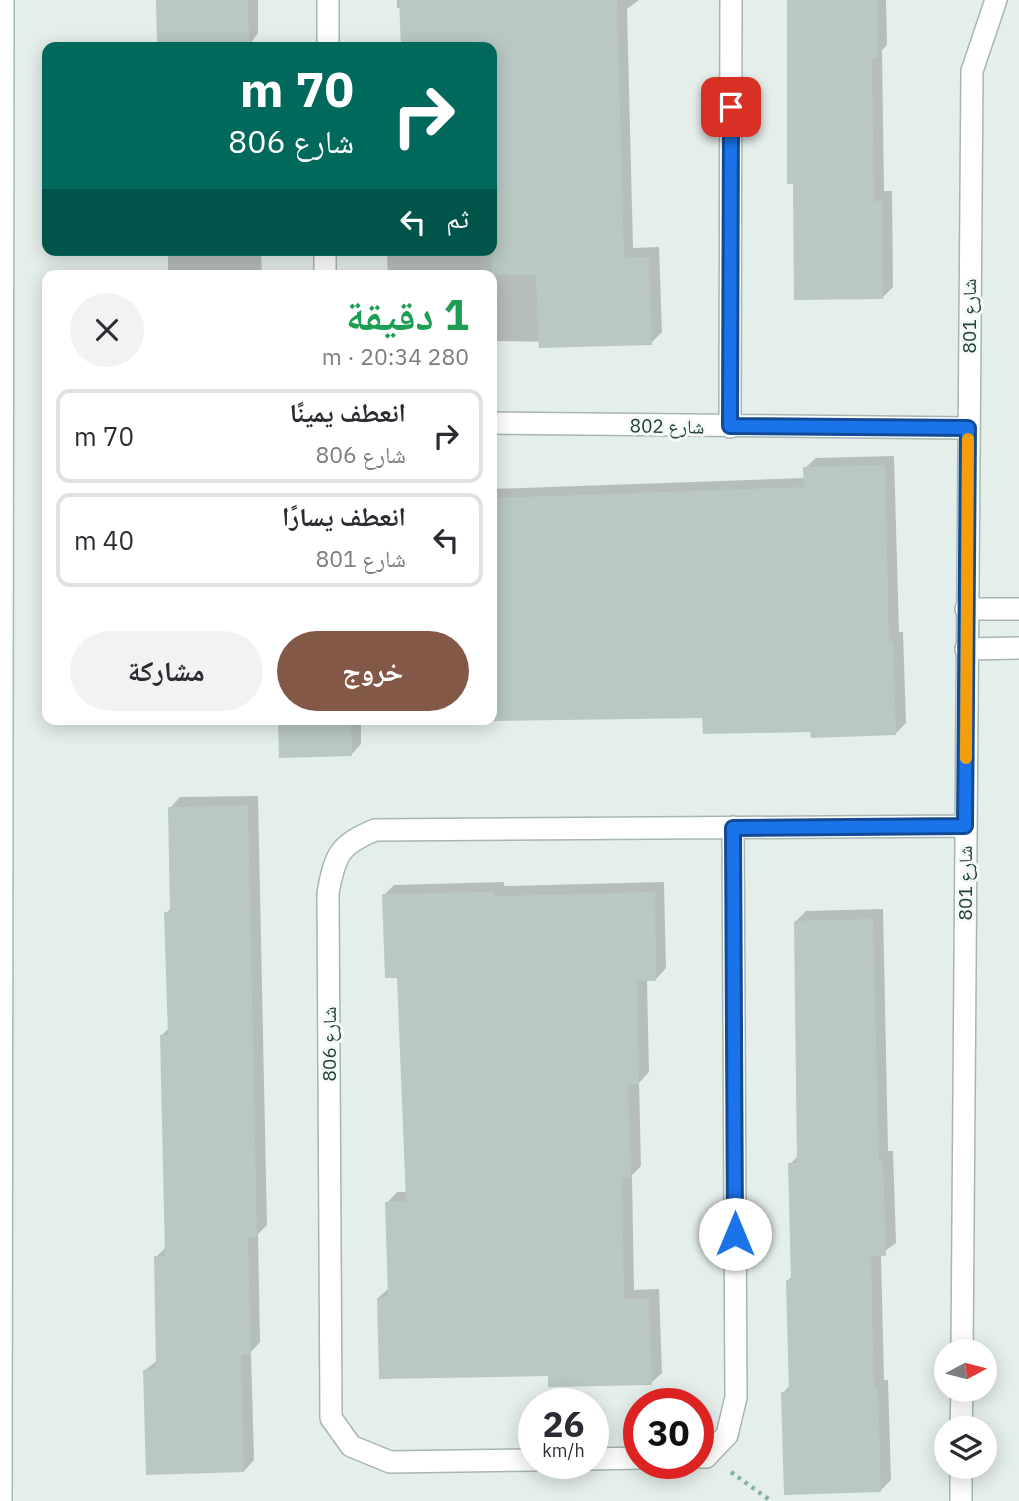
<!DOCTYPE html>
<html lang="ar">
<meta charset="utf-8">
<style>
:root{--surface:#fff;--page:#f2f2f3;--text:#2b2b33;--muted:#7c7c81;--line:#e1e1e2;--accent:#845847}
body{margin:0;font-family:"IBM Plex Sans","Noto Naskh Arabic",sans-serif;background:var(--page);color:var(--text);direction:rtl;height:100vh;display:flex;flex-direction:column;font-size:26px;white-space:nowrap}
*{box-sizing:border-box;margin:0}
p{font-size:23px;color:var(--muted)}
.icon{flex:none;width:38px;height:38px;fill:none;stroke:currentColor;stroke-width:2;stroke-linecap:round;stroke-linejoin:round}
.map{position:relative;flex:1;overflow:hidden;direction:ltr}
.sheet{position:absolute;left:42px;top:270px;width:455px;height:455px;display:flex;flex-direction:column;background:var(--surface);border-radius:14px;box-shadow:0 4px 18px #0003;direction:rtl}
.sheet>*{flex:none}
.guide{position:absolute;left:42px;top:42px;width:455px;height:214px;border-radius:14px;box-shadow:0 4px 18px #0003;direction:rtl;background:#00695c;color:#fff;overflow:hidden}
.needle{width:46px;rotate:83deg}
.buttons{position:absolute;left:934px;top:1339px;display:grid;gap:14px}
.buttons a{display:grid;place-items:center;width:63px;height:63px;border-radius:50%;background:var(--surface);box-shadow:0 4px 18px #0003;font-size:35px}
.speed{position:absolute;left:518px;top:1388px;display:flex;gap:14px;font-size:35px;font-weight:700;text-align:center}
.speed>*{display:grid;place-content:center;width:91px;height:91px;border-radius:50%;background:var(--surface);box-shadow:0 4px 18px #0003;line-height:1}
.speed small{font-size:18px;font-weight:400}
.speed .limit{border:10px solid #d22;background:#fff;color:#111}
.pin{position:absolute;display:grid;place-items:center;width:60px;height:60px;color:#fff;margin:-30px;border-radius:14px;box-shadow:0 4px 10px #0006}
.me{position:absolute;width:77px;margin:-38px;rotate:0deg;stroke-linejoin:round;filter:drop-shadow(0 0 5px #0008)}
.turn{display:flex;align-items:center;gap:24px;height:147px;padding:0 28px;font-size:32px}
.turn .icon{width:91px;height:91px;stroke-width:2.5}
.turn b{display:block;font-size:49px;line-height:60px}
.then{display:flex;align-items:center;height:66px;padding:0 28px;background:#0003;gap:14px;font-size:26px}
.round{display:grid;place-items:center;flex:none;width:74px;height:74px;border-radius:37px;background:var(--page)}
.headline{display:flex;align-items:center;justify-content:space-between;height:119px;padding:0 28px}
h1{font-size:42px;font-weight:700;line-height:52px;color:#1e9e55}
.cta{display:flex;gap:14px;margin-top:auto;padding:14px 28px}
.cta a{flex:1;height:80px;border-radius:42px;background:var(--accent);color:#fff;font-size:28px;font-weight:700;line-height:80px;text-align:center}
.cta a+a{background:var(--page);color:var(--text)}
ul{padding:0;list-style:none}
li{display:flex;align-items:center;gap:21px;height:94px;margin:0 14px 10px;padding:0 14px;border:4px solid var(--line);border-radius:14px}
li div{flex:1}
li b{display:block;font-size:26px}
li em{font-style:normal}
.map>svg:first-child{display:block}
</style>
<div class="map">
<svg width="1019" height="1501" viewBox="0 0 1019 1501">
<rect width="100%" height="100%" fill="#e4eeea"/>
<path fill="#0003" d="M 158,0 L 258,0 L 258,33 L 248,47 L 158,47 Z
M 397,0 L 639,0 L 627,9 L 633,248 L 659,247 L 662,332 L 651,343 L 492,341 L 492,275 L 388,275 L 387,257 L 394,250 L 492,250 L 492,47 L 402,47 L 401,8 L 397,8 Z
M 788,0 L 886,0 L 887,45 L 882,50 L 884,191 L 892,191 L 893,287 L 882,298 Z
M 168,250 L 261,250 L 262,275 L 168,275 Z
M 894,456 L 899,632 L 903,632 L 906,723 L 895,734 L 812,730 L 704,716 L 477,720 L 492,719 L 492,489 L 805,478 L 805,468 L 816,458 Z
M 280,719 L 361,719 L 361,744 L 351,755 Z
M 258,796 L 267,1225 L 258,1234 L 260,1342 L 251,1352 L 254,1460 L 244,1471 L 145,1370 L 158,1360 L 156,1257 L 167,1246 L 161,1036 L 169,1028 L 166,913 L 172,907 L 170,808 L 180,797 Z
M 504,882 L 504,886 L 664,882 L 666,968 L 656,979 L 647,979 L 649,1072 L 639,1083 L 641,1166 L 632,1175 L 634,1290 L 659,1289 L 662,1373 L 651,1383 L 378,1298 L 389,1288 L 387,1203 L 397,1192 L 407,1192 L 399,976 L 384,895 L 394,885 Z
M 883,909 L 888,1151 L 893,1151 L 896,1243 L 881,1254 L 884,1380 L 888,1380 L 891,1480 L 880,1491 L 783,1393 L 790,1385 L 788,1280 L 793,1276 L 790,1164 L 798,1156 L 795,922 L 806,911 Z"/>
<path fill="#b9c8c3" d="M 156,0 L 248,0 L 249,46 L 157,47 Z
M 399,0 L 617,0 L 624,258 L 649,257 L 652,345 L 539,348 L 536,275 L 492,275 L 492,47 L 401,47 Z
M 787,0 L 877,0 L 877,58 L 872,58 L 874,201 L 882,201 L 883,299 L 794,300 L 793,184 L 787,184 Z
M 885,465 L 889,642 L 893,642 L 896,735 L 811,738 L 810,732 L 703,734 L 702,718 L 492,721 L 492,498 L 804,487 L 803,467 Z
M 278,719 L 351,719 L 352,756 L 279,758 Z
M 248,805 L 257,1237 L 248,1238 L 251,1355 L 241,1355 L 244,1472 L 146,1475 L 143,1370 L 156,1369 L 154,1256 L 165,1256 L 160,1035 L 168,1035 L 164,912 L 170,912 L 168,807 Z
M 494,892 L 494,896 L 655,892 L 656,981 L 637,981 L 639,1084 L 628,1085 L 631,1178 L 622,1178 L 624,1299 L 649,1299 L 652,1385 L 548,1387 L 548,1376 L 379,1379 L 377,1298 L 388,1297 L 385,1202 L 406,1201 L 397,978 L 385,978 L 382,894 Z
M 873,919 L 879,1161 L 883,1161 L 886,1256 L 871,1256 L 874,1390 L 878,1389 L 881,1492 L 784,1495 L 781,1392 L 789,1392 L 786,1280 L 791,1280 L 788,1163 L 797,1163 L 794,921 Z"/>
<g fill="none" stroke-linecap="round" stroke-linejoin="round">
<g stroke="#a6b6b2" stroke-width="24">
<path id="lane" d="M 966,609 L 1019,609
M 966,649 L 1019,648"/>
</g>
<g stroke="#a6b6b2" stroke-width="24">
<path id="street" d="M 328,47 L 328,0
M 325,275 L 325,250
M 492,423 L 968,428
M 730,427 L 731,0
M 962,1351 L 972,71 L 996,0
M 961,1428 L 962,1390
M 698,1457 L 706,1457 L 727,1435 L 736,1397 L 733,827
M 593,1459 L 639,1458
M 534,1460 L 390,1462 L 351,1446 L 331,1418 L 328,893 C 335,855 339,845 375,830 L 965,826
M 961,1501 L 961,1466"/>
</g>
<g stroke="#a3b9b3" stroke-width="24">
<path id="secondary" d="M 1,1501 L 3,0"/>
</g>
<path stroke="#85b1a7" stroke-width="4.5" stroke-dasharray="3.5 5" stroke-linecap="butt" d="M 731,1472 L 771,1501"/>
<use href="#lane" stroke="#fff" stroke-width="21"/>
<use href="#street" stroke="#fff" stroke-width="21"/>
<use href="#secondary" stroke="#fff" stroke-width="21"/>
</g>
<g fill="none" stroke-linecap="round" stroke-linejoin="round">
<g stroke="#114b97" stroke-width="18">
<path id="route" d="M 731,107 L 730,426 L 968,428 L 965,826 L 733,828 L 735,1234"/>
</g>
<use href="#route" stroke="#1a73e8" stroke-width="12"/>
<path stroke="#f59e0b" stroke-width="12" d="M 966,758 L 968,439"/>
</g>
<g text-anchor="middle" stroke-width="6" stroke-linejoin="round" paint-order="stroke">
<g font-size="19" fill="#233f3a" stroke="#f5faf8">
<text transform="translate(969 316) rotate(-90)" y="7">شارع 801</text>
<text transform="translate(667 426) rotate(1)" y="7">شارع 802</text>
<text transform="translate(965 883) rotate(-90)" y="7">شارع 801</text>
<text transform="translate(329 1044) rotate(-90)" y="7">شارع 806</text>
</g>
</g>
</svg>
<div class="buttons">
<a><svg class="needle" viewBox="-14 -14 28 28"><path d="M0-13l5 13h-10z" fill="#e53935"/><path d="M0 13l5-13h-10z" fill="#7c7c81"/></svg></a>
<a><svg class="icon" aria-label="layers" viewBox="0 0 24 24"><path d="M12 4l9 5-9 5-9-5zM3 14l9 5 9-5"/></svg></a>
</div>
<div class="speed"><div>26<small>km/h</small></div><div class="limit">30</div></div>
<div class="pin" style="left:731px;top:107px;background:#d93025"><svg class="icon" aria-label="arrive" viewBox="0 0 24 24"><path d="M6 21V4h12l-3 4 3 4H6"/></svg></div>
<svg class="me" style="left:735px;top:1234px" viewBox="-20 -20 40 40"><circle r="19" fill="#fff"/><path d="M0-13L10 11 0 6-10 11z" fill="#1a73e8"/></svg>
<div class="guide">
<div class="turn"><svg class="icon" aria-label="right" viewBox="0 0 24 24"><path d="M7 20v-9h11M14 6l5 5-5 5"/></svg><div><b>70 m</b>شارع 806</div></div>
<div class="then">ثم<svg class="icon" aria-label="left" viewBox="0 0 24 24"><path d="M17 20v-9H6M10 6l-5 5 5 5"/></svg></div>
</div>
<section class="sheet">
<div class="headline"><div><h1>1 دقيقة</h1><p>280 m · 20:34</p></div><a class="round"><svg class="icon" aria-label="close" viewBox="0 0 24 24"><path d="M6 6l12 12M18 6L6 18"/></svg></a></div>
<ul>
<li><svg class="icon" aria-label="right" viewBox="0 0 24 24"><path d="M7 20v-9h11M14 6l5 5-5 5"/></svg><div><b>انعطف يمينًا</b><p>شارع 806</p></div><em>70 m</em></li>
<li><svg class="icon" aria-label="left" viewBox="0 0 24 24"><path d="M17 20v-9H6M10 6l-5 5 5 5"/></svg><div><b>انعطف يسارًا</b><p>شارع 801</p></div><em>40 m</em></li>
</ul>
<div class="cta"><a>خروج</a><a>مشاركة</a></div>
</section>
</div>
